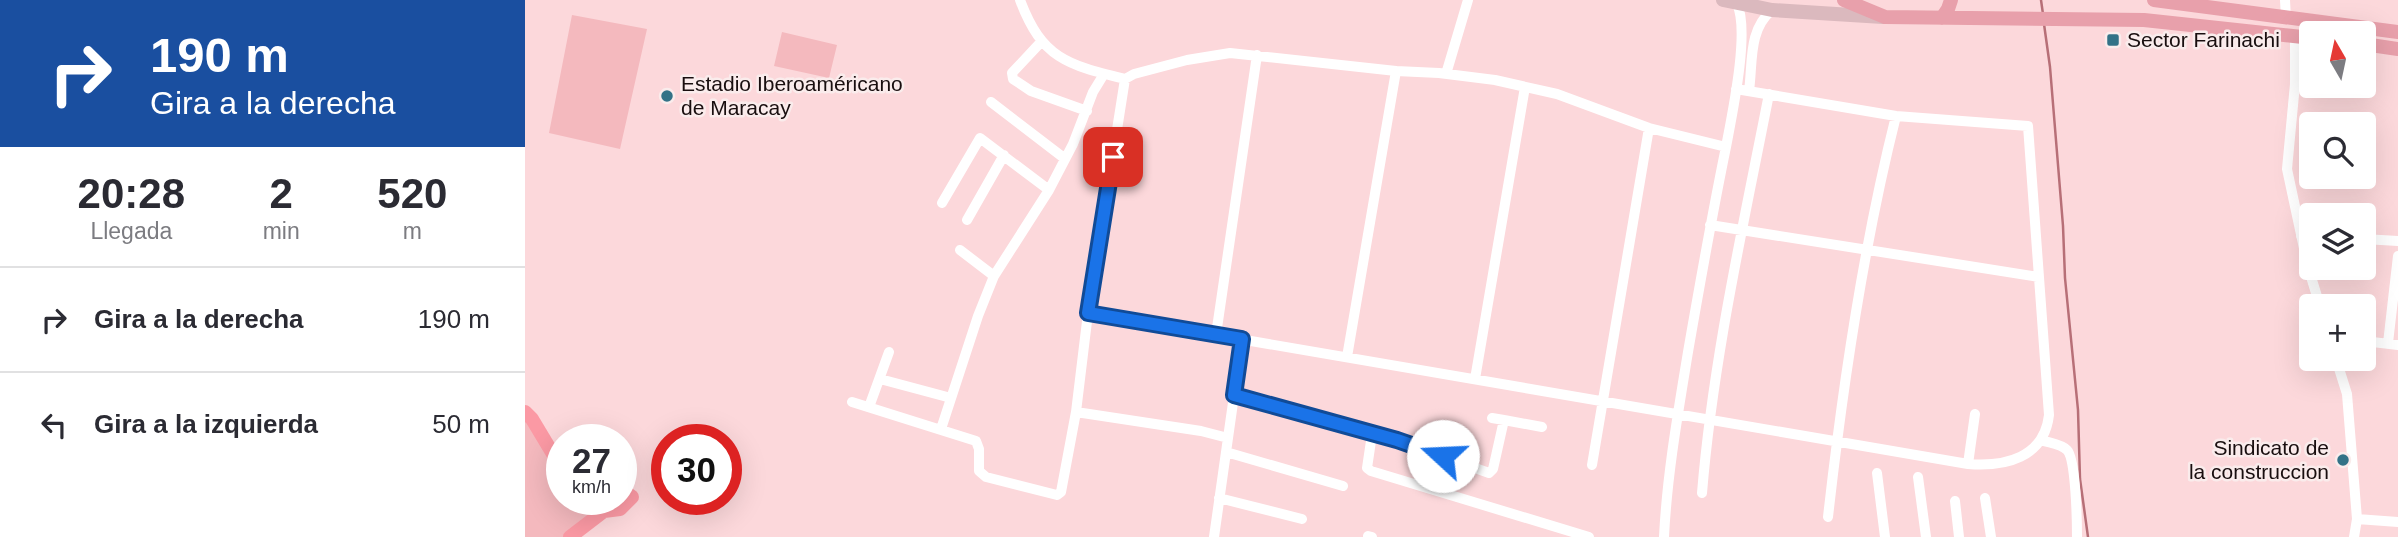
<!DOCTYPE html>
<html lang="es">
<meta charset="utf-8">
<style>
:root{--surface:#fff;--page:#f7f7f7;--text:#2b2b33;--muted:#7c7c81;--line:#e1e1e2}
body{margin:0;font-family:Arial,sans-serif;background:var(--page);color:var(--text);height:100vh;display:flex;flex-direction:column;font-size:26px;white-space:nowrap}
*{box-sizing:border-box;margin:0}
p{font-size:23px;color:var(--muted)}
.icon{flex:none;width:38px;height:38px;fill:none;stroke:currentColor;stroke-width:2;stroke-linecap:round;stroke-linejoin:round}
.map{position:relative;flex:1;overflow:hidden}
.side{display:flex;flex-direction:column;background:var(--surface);width:525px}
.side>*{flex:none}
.hud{background:#1a4fa0;color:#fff;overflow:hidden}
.needle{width:46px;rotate:351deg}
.fabs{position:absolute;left:1774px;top:21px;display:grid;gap:14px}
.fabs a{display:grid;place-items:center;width:77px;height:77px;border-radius:7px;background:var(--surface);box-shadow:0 7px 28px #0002;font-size:35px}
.speed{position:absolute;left:21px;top:424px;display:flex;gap:14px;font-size:35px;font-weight:700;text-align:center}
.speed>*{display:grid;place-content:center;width:91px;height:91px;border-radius:50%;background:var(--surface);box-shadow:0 7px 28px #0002;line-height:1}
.speed small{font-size:18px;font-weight:400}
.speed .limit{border:10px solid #d22;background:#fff;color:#111}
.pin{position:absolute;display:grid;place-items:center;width:60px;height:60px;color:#fff;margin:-30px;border-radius:14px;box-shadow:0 4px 10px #0006}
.me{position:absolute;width:77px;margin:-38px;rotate:290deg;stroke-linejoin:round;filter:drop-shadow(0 0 5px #0008)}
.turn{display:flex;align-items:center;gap:24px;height:147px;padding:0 35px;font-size:32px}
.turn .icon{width:91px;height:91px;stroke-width:2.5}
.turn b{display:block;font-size:49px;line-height:60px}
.eta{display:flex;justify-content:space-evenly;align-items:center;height:119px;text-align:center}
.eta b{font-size:42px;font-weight:800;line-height:49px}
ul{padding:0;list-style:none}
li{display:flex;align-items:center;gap:21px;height:105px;padding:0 35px;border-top:2px solid var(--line)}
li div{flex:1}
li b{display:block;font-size:26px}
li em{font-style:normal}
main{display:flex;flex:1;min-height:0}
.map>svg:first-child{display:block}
</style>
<main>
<section class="side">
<div class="hud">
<div class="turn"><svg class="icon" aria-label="right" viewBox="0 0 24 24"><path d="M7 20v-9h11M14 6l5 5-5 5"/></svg><div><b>190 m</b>Gira a la derecha</div></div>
</div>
<div class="eta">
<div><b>20:28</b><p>Llegada</p></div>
<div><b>2</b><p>min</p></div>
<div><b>520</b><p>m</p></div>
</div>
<ul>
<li><svg class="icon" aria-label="right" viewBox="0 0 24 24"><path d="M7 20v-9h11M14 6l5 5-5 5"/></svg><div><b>Gira a la derecha</b></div><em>190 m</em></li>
<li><svg class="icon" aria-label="left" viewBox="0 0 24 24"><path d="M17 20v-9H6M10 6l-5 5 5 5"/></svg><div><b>Gira a la izquierda</b></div><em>50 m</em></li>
</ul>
</section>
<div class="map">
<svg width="1873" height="537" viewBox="0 0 1873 537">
<rect width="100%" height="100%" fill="#fcd8db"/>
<path fill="#f4b9be" d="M 47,15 L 122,29 L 95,149 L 24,133 Z
M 257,32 L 312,45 L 304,78 L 249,66 Z
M 0,412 L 7,419 L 31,459 L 37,464 L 37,499 L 96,499 L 96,489 L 107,497 L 95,509 L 79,511 L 45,537 L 0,537 Z"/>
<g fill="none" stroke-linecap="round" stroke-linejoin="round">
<path stroke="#b76f77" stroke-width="2.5" d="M 1516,0 L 1518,14
M 1519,24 L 1525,67 L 1538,226 L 1540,278 L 1553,410 L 1555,479 L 1563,537"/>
<path stroke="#fb99a4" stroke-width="14" d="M 0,412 L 7,419 L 31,459 L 37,464
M 45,537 L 79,511 L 95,509 L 107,497 L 96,489"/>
<path stroke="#fff" stroke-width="10" d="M 495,0 C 517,59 543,65 600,79 L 609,74 L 662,60 L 705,53 L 871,71 L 914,73 L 970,80 L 1032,94 L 1124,128 L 1201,147 C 1207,115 1225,31 1212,4
M 1760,0 L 1761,19
M 1770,36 L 1770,84 L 1762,169 L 1783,267 L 1795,306
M 516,42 L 487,73 L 488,79 L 506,91 L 562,111
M 921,74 L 943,0
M 1224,91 C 1228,62 1223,30 1247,10
M 466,102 L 539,158
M 417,203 L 455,138 L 524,190
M 442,220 L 479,155
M 1185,225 L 1514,277
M 1776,236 L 1787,236
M 1839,239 L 1873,241
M 435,250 L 469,276
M 563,313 L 1443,464 C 1480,467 1519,458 1524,415 L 1503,126 L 1371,116 L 1211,89
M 691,335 L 732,55
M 1839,341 L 1873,345
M 1863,343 L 1873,256
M 822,357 L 871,71
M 1811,359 L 1822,394 L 1832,519 L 1829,537
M 355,379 L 426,398
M 950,379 L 1000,87
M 709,395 L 872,440 L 964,473 L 968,469 L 979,420 L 967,418
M 327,402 L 451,441 L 454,449 L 454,471 L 461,477 L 532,495 L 536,492 L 551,412 L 563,313 L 600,79
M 344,407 L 364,352
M 551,412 L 676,431 L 703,438 L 689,537
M 979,420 L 1017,427
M 416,429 L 453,316 L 469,276 L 524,190 L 548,144 L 568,92 L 579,74
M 849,434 L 846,441 L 842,468 L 846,471 L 1064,537
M 703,438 L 717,339
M 1516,440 C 1524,443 1536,444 1542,450 C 1551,459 1552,522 1552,537
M 701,452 L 818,486
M 1443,464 L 1450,414
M 1067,465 L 1124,128
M 1352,473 L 1360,537
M 1393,477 L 1401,537
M 1177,493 C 1188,359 1218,227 1244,94
M 694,498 L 777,519
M 1460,498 L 1466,537
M 1430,501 L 1434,537
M 1303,517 C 1318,383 1338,247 1371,116
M 1832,519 L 1873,522
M 843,536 L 847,537
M 1139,537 C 1142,475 1153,413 1163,352 C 1175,283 1187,215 1201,147"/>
<path stroke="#dbb9be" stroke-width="14" d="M 1198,0 L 1247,10 L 1358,17"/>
<path stroke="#e8a0ab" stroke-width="14" d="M 1319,0 L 1360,17 L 1619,20 L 1787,38
M 1629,0 L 1873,32
M 1417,18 L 1423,9 L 1426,0
M 1839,44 L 1873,49"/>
</g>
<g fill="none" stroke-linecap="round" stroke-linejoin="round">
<g stroke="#114b97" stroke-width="18">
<path id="route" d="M 588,157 L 563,313 L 717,339 L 709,395 L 872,440 L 918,456"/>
</g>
<use href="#route" stroke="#1a73e8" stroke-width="12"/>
</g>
<g fill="#337287" stroke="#faecec" stroke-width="2.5">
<rect x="1581" y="33" width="14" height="14" rx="3.5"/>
<circle cx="142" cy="96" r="7"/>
<circle cx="1818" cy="460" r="7"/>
</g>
<g text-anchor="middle" stroke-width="5" stroke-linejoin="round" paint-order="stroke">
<g font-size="21" fill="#190e0f" stroke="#faecec" text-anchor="start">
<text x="1602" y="47">Sector Farinachi</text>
<text x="156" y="91">Estadio Iberoaméricano<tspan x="156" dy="24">de Maracay</tspan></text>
<text x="1804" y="455" text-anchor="end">Sindicato de<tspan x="1804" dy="24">la construccion</tspan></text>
</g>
</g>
</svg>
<div class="fabs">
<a><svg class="needle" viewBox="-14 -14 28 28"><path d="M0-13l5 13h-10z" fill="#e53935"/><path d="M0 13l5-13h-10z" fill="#7c7c81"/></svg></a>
<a><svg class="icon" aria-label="search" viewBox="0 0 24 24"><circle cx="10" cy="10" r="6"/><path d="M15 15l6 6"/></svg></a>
<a><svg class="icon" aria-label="layers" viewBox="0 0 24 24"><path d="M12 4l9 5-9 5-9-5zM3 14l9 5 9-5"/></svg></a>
<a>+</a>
</div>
<div class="speed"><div>27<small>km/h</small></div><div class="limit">30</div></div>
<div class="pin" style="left:588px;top:157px;background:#d93025"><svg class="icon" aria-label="arrive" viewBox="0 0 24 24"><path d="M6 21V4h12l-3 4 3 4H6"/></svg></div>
<svg class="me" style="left:918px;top:456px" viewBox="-20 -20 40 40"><circle r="19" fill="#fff"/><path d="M0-13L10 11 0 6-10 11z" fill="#1a73e8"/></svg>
</div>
</main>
